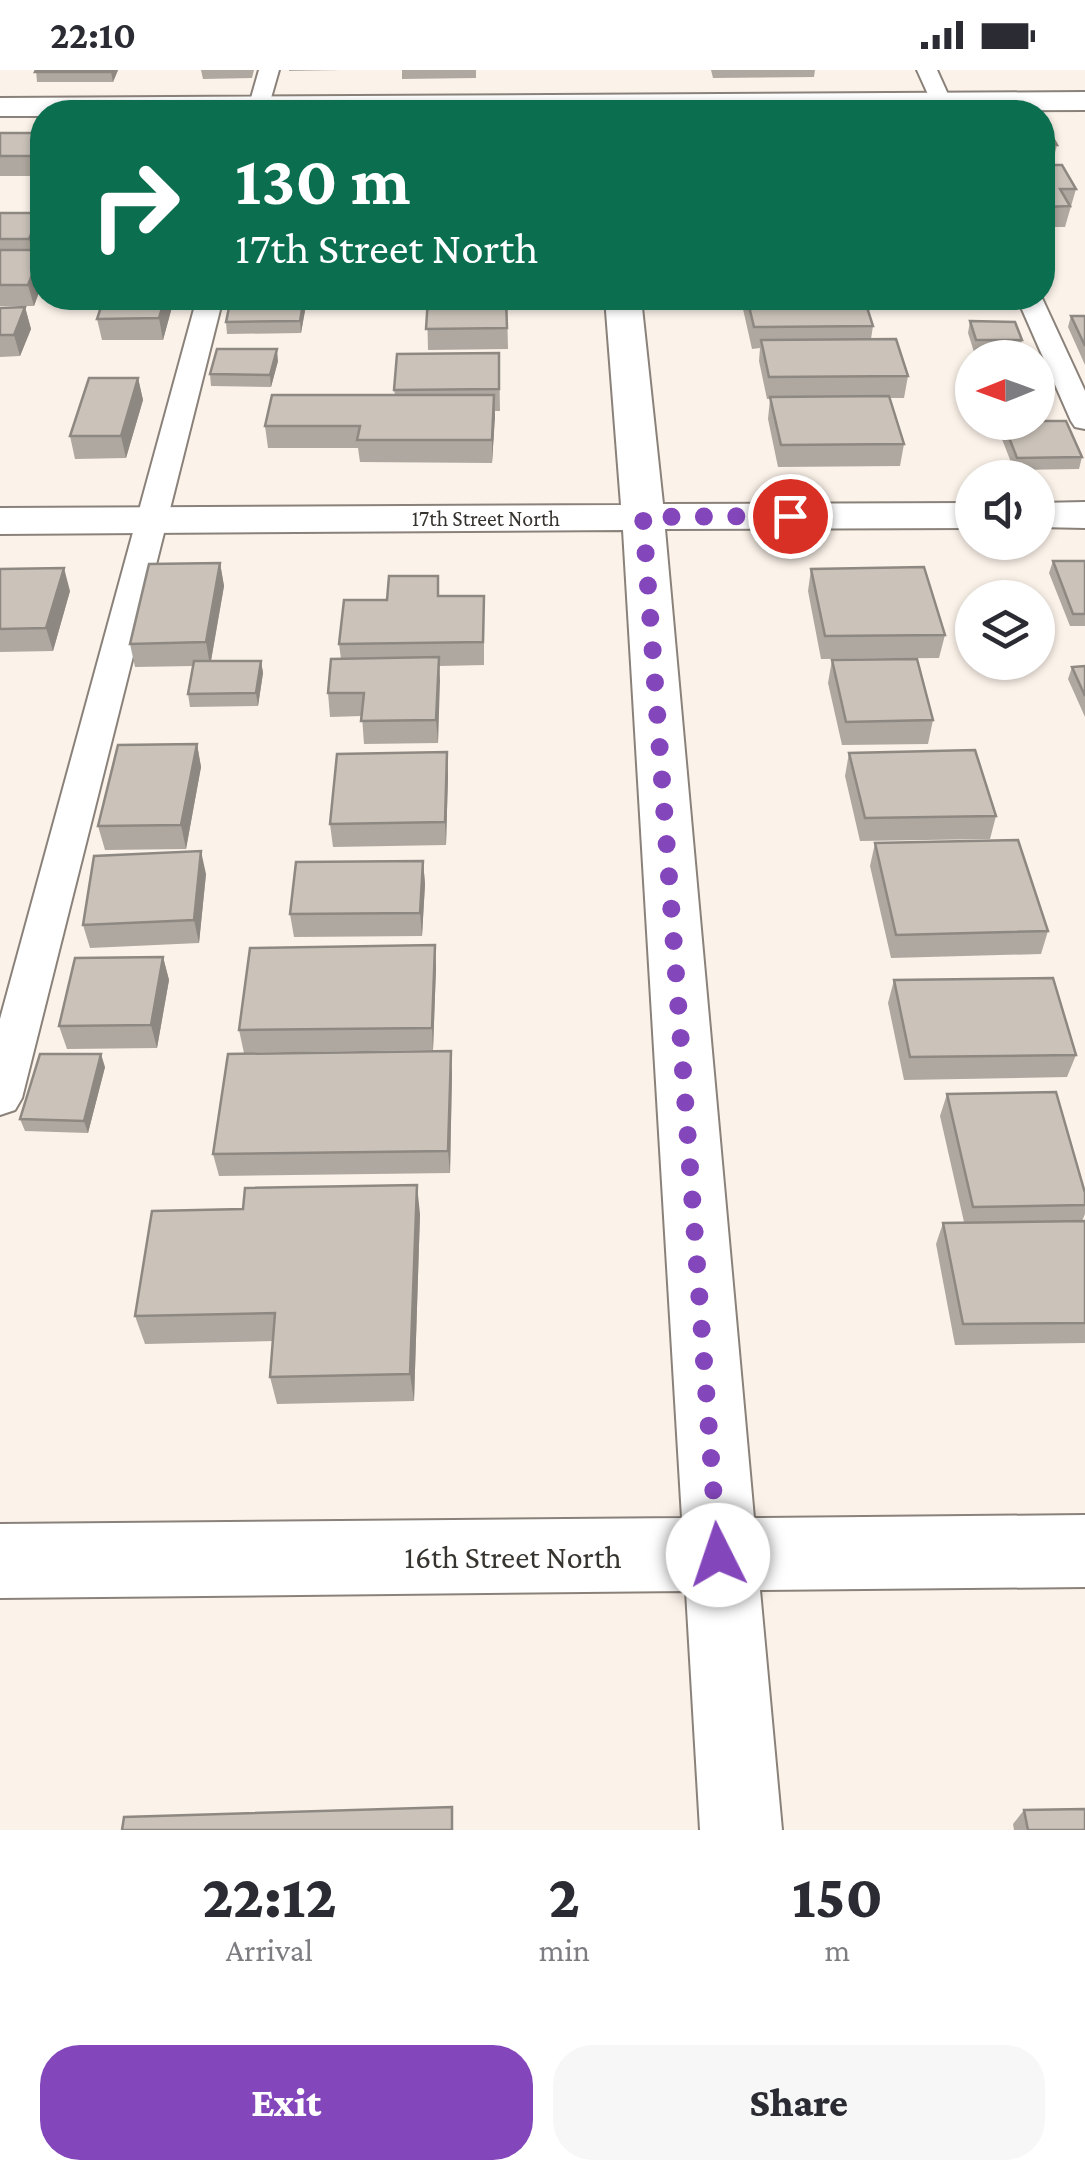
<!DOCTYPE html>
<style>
:root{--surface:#fff;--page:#f7f7f7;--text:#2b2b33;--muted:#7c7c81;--accent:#8446bb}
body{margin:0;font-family:"Crimson Pro",serif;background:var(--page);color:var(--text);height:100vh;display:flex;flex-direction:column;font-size:38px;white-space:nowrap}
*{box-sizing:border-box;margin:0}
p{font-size:32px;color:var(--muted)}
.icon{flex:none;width:55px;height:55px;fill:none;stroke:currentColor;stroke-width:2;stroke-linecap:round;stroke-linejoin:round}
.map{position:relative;height:1760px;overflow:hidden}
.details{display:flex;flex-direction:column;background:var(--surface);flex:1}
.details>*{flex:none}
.guide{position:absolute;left:30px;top:30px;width:1025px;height:210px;border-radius:40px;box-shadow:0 2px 8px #0004;background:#0b6e4f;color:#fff;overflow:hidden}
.needle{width:65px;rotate:269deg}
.fabs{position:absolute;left:955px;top:270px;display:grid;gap:20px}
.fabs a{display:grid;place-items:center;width:100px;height:100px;border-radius:50%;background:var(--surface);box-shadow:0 2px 8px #0004;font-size:50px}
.pin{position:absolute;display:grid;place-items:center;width:85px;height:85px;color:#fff;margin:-42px;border:5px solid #fff;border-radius:50%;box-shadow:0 2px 10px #0007}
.me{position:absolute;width:110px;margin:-55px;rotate:356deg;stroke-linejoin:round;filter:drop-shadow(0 0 8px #0008)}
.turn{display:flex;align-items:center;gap:35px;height:210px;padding:0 40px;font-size:45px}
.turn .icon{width:130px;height:130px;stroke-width:2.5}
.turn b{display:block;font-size:70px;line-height:85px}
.eta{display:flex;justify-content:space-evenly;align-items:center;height:170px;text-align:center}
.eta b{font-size:60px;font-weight:800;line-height:70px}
.cta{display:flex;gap:20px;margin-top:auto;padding:20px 40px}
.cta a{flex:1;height:115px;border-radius:40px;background:var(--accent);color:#fff;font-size:40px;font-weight:800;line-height:115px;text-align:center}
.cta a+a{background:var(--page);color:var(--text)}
.status{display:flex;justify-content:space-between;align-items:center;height:70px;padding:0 50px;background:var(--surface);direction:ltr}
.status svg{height:28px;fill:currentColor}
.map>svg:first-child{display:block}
</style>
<div class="status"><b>22:10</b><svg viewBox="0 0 49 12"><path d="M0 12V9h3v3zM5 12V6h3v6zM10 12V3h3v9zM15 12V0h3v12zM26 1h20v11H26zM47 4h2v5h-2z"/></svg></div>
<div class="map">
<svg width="1085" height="1760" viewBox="0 0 1085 1760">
<rect width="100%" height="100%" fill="#fbf2e9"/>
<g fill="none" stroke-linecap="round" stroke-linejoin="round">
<g stroke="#8a827a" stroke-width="4">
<path id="lane" d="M 259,0 L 279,0 L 267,42 L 247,42 Z
M 917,0 L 937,0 L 956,42 L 936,42 Z
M 197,228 L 223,228 L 22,1028 L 15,1040 L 0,1045 L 0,949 Z
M 1017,228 L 1042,228 L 1085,321 L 1085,359 L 1075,357 L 1071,351 Z"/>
</g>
<g stroke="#8a827a" stroke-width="4">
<path id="street" d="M 1085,22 L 1085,40 L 42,42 L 42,46 L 0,46 L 0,28 Z
M 605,228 L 641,228 L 663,434 L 972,433 L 972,458 L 665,459 L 754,1448 L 1085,1445 L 1085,1517 L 760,1520 L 782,1760 L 700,1760 L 686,1521 L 0,1528 L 0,1454 L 682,1448 L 623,460 L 0,464 L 0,438 L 621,435 Z
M 1085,432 L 1085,458 L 1038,457 L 1038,433 Z"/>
</g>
<use href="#lane" fill="#fff" fill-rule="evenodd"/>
<use href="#street" fill="#fff" fill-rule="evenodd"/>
</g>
<path fill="#afa8a0" d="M 36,0 L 118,0 L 113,12 L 37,12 Z
M 201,0 L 254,0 L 252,8 L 203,9 Z
M 289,0 L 341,0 L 289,1 Z
M 402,0 L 476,0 L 476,8 L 402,9 Z
M 711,0 L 815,0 L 814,7 L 713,8 Z
M 1042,49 L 1057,75 L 1052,95 L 1076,119 L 1065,157 L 1042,157 Z
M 0,63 L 42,63 L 42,106 L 0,106 Z
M 0,143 L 40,143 L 42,152 L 42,170 L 38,180 L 42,180 L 42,214 L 34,236 L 0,236 Z
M 408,228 L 510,228 L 510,236 L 507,236 L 508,279 L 428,280 L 427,236 L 408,236 Z
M 744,228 L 864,228 L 873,256 L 871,269 L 908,306 L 904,328 L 890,328 L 904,374 L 900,396 L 778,397 L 768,349 L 770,329 L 767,329 L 759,291 L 760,278 L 752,279 L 743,239 Z
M 306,235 L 301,263 L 227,264 L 226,252 Z
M 25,237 L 31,259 L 20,286 L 0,287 L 0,238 Z
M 172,237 L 163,270 L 102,270 L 97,249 Z
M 1071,246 L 1085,246 L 1085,295 L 1068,257 Z
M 970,251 L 1022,270 L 1019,282 L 974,282 L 968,263 Z
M 499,283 L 500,341 L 495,341 L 492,393 L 360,392 L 358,378 L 268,378 L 265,356 L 395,325 L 394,320 Z
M 278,291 L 271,317 L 211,316 L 210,304 Z
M 966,294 L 972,294 L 972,331 L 963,306 Z
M 138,308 L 143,330 L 126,388 L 75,389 L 70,366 Z
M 1038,309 L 1044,324 L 1041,336 L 1038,336 Z
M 1002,352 L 1082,387 L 1079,399 L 1014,400 L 1000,364 Z
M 1053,491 L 1085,491 L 1085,556 L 1070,556 L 1049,503 Z
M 220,493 L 224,516 L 211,591 L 261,591 L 263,603 L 258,636 L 190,637 L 188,624 L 193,596 L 135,597 L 130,574 Z
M 0,499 L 70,521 L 53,581 L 0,582 Z
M 811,499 L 945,565 L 939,588 L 821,589 L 808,521 Z
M 440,526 L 484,526 L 484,595 L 439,596 L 438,673 L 364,674 L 362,646 L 330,647 L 328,623 L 341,589 L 339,574 L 387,530 Z
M 832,590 L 933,650 L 928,674 L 842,675 L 828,613 Z
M 1085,596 L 1085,647 L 1068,609 L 1072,597 Z
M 197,674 L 201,697 L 186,779 L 105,780 L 98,756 Z
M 447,682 L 448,706 L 446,775 L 333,777 L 330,754 Z
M 849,683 L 996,746 L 990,769 L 860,771 L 845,706 Z
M 875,773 L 1048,861 L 1041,884 L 891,888 L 870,796 Z
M 423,791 L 425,814 L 422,866 L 294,867 L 290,844 Z
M 206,804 L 199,873 L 90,878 L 83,855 Z
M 435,875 L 436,898 L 433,980 L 244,983 L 239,960 Z
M 163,887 L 169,910 L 157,978 L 67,979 L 59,956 Z
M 894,910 L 1076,985 L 1067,1007 L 904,1010 L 888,933 Z
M 105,997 L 88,1063 L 25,1061 L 20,1049 Z
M 452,1003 L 450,1103 L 219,1106 L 213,1084 Z
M 947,1024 L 1085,1135 L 1085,1144 L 1082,1151 L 1085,1151 L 1085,1273 L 955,1275 L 936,1174 L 943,1153 L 964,1152 L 940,1046 Z
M 420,1144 L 414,1331 L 277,1334 L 270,1307 L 273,1271 L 145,1274 L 135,1246 Z
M 1024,1740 L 1085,1760 L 1014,1760 L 1013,1754 Z"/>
<path fill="#8e8882" d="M 112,0 L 118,0 L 113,12 L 111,2 Z
M 40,143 L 42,152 L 42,170 L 34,189 L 29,169 Z
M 42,181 L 42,214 L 34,236 L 28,215 Z
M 165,228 L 170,228 L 172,237 L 163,270 L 159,248 Z
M 304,228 L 306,235 L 301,263 L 300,251 Z
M 25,237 L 31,259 L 20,286 L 14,265 Z
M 277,279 L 278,291 L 271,317 L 270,305 Z
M 138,308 L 143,330 L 126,388 L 121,366 Z
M 494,325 L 495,347 L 492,393 L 492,370 Z
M 220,493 L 224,516 L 210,596 L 206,572 Z
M 64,498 L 70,521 L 53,581 L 46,558 Z
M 439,587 L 440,611 L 438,673 L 436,650 Z
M 261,591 L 263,603 L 258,636 L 256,623 Z
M 197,674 L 201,697 L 186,779 L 181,755 Z
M 447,682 L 448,706 L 446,775 L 445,752 Z
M 201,781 L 206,804 L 199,873 L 194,850 Z
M 423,791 L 425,814 L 422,866 L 420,843 Z
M 435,875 L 436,898 L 433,980 L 432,958 Z
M 163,887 L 169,910 L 157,978 L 151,955 Z
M 451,981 L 452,1003 L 450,1103 L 448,1081 Z
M 101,984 L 105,997 L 88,1063 L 84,1051 Z
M 417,1115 L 420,1144 L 414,1331 L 410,1304 Z"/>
<path fill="#cbc3ba" stroke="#8e8882" stroke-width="2.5" d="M 36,0 L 112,0 L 111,2 L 35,2 Z
M 1042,49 L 1057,75 L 1042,75 Z
M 0,63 L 42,63 L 42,86 L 0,86 Z
M 1042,95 L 1062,95 L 1076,119 L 1060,119 L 1070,136 L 1042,137 Z
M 0,143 L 40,143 L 29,169 L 0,169 Z
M 0,180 L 42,180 L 28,215 L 0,215 Z
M 104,228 L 165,228 L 159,248 L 97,249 Z
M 231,228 L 304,228 L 300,251 L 226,252 Z
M 428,228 L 506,228 L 507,258 L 426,259 Z
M 747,228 L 864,228 L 873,256 L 754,257 Z
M 25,237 L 14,265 L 0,265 L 0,238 Z
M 1071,246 L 1085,246 L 1085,276 Z
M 970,251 L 1015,252 L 1022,270 L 976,270 Z
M 896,269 L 908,306 L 769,307 L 761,270 Z
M 217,279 L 277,279 L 270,305 L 210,304 Z
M 499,283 L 499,319 L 394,320 L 397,284 Z
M 966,294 L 972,294 L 972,312 Z
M 89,308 L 138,308 L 121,366 L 70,366 Z
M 1038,309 L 1044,324 L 1038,324 Z
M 272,325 L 494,325 L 492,370 L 357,370 L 360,356 L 265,356 Z
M 889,326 L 904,374 L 781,375 L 770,327 Z
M 1038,351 L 1066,351 L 1082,387 L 1017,388 L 1003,352 Z
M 1053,491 L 1085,491 L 1085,544 L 1073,544 Z
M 220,493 L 206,572 L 130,574 L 149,494 Z
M 924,497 L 945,565 L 825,566 L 811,499 Z
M 64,498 L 46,558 L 0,559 L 0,499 Z
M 389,506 L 438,506 L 438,526 L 484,526 L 483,572 L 339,574 L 344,530 L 387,530 Z
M 439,587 L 436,650 L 361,651 L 364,623 L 328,623 L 331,589 Z
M 917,589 L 933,650 L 846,652 L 832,590 Z
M 194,591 L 261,591 L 256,623 L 188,624 Z
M 1085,596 L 1085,626 L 1072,597 Z
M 197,674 L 181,755 L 98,756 L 118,675 Z
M 975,680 L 996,746 L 865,748 L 849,683 Z
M 447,682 L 445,752 L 330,754 L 337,684 Z
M 1018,770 L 1048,861 L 896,865 L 875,773 Z
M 201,781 L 194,850 L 83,855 L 94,786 Z
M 423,791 L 420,843 L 290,844 L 296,792 Z
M 435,875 L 432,958 L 239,960 L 250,878 Z
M 163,887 L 151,955 L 59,956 L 75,888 Z
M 1053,908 L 1076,985 L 910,987 L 894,910 Z
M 451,981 L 448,1081 L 213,1084 L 228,984 Z
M 40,984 L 101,984 L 84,1051 L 20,1049 Z
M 1056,1022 L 1085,1123 L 1085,1135 L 973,1137 L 947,1024 Z
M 417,1115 L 410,1304 L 270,1307 L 275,1243 L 135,1246 L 152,1141 L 243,1139 L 245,1118 Z
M 1085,1151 L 1085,1253 L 963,1254 L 943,1153 Z
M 452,1737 L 452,1760 L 122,1760 L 124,1747 Z
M 1085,1739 L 1085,1760 L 1028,1760 L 1024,1740 Z"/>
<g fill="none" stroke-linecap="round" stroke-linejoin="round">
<path stroke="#8446bb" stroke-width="18" stroke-dasharray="0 32.4" d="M 718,1485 L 643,447 L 790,446"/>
</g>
<g text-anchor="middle" stroke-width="8" stroke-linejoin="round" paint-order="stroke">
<g font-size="22" fill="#373430" stroke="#fff">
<text x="486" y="456">17th Street North</text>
</g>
<g font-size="32" fill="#373430" stroke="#fff">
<text x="513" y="1498">16th Street North</text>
</g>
</g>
</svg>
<div class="fabs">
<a><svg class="needle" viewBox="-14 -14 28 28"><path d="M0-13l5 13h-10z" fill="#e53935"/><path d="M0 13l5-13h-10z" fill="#7c7c81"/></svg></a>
<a><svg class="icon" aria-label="sound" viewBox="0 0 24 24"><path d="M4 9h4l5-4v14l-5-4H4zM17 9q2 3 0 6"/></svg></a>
<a><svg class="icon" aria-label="layers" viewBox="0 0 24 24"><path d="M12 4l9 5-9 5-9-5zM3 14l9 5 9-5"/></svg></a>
</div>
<div class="pin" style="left:790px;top:446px;background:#d93025"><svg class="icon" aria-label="arrive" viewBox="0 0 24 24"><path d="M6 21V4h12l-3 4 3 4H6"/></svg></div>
<svg class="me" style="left:718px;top:1485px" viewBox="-20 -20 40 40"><circle r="19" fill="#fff"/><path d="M0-13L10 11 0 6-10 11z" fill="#8446bb"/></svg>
<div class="guide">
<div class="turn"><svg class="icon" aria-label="right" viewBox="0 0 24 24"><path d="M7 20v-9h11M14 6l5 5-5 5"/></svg><div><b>130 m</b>17th Street North</div></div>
</div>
</div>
<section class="details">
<div class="eta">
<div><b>22:12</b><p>Arrival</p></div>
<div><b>2</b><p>min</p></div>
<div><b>150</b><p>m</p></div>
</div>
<div class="cta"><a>Exit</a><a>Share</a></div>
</section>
